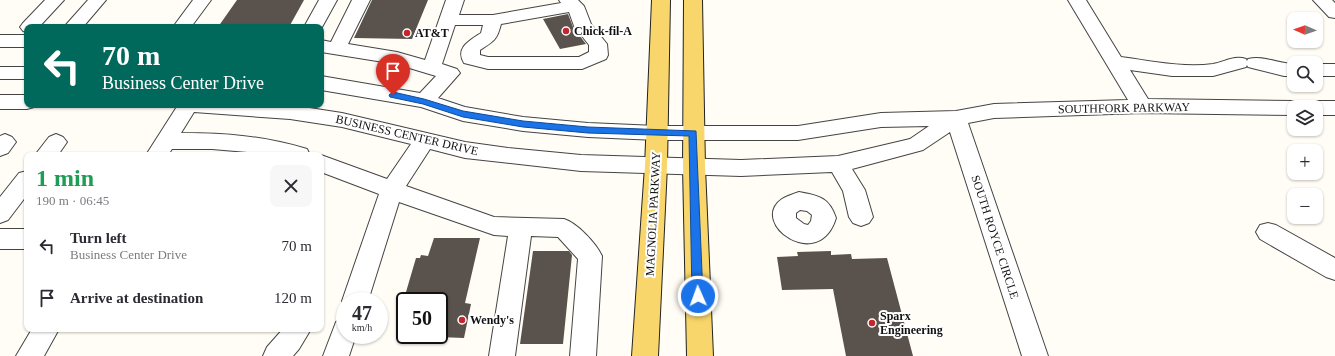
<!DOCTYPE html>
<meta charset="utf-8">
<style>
:root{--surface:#fff;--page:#f7f7f7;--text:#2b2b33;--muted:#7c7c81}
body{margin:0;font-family:"Times New Roman",serif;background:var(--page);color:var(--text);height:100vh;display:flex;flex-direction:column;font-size:15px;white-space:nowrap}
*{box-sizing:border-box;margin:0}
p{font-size:13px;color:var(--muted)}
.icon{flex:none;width:22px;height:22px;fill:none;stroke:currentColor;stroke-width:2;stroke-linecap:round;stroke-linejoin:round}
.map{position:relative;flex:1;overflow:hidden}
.sheet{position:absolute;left:24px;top:152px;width:300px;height:180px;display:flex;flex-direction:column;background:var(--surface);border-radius:8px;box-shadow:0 1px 3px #0004}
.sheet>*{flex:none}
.top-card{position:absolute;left:24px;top:24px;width:300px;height:84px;border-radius:8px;box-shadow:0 1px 3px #0004;background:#00695c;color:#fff;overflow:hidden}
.needle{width:26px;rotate:272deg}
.buttons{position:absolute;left:1287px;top:12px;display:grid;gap:8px}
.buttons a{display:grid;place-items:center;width:36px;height:36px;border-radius:8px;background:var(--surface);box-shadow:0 1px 3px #0004;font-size:20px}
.speed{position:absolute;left:336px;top:292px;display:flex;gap:8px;font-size:20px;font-weight:700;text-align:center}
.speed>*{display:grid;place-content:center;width:52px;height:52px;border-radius:50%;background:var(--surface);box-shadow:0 1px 3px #0004;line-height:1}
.speed small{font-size:10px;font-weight:400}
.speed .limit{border:2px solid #111;border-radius:6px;background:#fff;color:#111}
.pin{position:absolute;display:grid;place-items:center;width:34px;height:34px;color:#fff;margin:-41px -17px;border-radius:50% 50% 50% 0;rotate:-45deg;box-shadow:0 0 4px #0007}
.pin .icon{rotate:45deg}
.me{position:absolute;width:44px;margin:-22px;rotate:358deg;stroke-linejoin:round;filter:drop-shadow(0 0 3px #0008)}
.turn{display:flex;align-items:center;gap:14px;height:84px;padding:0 12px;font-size:18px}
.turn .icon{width:52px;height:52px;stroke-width:2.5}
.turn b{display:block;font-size:28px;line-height:34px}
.round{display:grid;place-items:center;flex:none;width:42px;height:42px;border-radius:8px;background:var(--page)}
.summary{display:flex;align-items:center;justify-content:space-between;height:68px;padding:0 12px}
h1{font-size:24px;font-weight:800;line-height:30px;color:#1e9e55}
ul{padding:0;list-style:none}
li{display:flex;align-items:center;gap:12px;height:52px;padding:0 12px}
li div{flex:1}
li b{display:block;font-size:15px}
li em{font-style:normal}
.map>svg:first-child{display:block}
</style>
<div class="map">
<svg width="1335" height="356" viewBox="0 0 1335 356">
<rect width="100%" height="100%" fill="#fffdf5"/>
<path fill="#5a524d" d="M 237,0 L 304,0 L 289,27 L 218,27 Z
M 372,0 L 428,0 L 412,39 L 354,38 Z
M 568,14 L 573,27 L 586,44 L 560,49 L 543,19 Z
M 434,238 L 480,238 L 465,303 L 471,304 L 464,338 L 439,337 L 439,301 L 408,301 L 410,292 L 406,292 L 416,258 L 420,258 L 421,255 L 428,256 Z
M 533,251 L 569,251 L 572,255 L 563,344 L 520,344 Z
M 831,251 L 831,255 L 851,254 L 852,259 L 887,258 L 913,356 L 846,356 L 833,289 L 782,290 L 777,257 L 798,256 L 797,252 Z"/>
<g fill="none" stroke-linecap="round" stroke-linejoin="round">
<g stroke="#444" stroke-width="2">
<path id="minor" d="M 45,0 L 64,0 L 39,27 L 27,27 L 27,32 L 23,31 L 20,27 L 23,23 Z
M 88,0 L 106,0 L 83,27 L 64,27 Z
M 193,0 L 211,0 L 191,27 L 173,27 Z
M 319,0 L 337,0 L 321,29 L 321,27 L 304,27 Z
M 352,0 L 370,0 L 348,44 L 397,52 L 425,60 L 446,0 L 464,0 L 459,15 L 493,15 L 561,3 L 559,0 L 578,0 L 584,6 L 591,24 L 607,44 L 608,55 L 606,59 L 582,69 L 488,69 L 464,63 C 455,48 469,41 481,33 L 483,25 L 455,25 L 442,64 L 457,69 L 460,73 L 438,98 L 465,107 L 523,117 L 588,123 L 657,126 L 798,126 L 881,113 L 956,111 L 994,104 L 1128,100 L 1068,0 L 1086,0 L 1121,57 C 1151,61 1183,68 1213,64 C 1225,62 1234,55 1246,59 L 1247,61 L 1248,59 C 1263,55 1279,64 1294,64 L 1294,76 L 1284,76 L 1248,67 L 1247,65 L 1246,67 L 1213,76 L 1172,76 L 1130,70 L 1148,99 L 1294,101 L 1301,103 L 1303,107 L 1294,107 L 1294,115 L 1142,113 L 994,118 L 968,123 L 1048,356 L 1022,356 L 950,132 L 923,150 L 852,169 L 865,190 L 873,217 L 869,223 L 861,226 L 853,223 L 849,217 L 843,191 L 832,172 L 741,176 L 581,171 L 465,158 L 430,149 L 406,186 L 494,217 L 564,219 C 577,223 596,243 602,256 L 596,356 L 570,356 L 578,259 L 558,237 L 531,236 L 515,356 L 489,356 L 508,236 L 494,235 L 399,202 L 368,301 L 345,301 L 345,306 L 342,301 L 379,194 L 321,172 L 321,155 L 387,179 L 411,144 L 342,127 L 290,119 L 194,112 L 181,133 C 226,133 263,136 307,149 L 310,155 L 269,155 L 260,153 L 212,149 L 172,149 L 168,155 L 146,155 L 178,105 L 290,105 L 342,113 L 465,142 L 508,148 L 581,155 L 741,160 L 838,156 L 910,139 L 929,126 L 881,127 L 798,140 L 657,140 L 588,137 L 523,131 L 463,121 L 421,107 L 321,90 L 321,76 L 420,93 L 436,76 L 396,64 L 321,52 L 321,40 L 331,42 ZM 569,12 L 574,26 L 589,45 L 589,52 L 579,57 L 488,57 L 480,55 L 480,50 C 494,41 497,40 501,24 Z
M 1313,0 L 1332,0 L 1335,3 L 1335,18 L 1329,17 Z
M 0,35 L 27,35 L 27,47 L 0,47 Z
M 1316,64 L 1335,64 L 1335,76 L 1316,76 Z
M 0,67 L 27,67 L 27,79 L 0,79 Z
M 0,95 L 27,95 L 27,105 L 35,105 L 34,107 L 27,109 L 0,109 Z
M 1316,101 L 1335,101 L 1335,115 L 1316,115 L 1316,107 L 1307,107 L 1309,103 Z
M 5,134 L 12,137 L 16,142 L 8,153 L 0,156 L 0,136 Z
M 56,134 L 63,137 L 67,142 L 58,155 L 35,155 L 49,137 Z
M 27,171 L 27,195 L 8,220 L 0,223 L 0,197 L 19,173 Z
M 799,192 C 819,196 829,197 836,218 C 819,274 748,223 782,199 C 787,196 793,194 799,192 ZM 800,210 L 807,211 L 812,215 L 811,221 L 808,225 L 804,224 L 796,218 L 796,213 Z
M 1268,223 L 1276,225 L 1335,258 L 1335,280 L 1326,277 L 1260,239 L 1256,232 L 1260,225 Z
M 0,229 L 27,229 L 27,249 L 0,249 Z
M 345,318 L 345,335 L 356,335 L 349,356 L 323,356 L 336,322 Z
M 32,329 L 59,329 L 44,356 L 16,356 Z
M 283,329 L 311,329 L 299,349 L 293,356 L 263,356 L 267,347 Z"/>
</g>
<g stroke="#222" stroke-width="2">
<path id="major" d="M 652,0 L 670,0 L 667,166 L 658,356 L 632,356 L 645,166 Z
M 684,0 L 702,0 L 705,167 L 713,356 L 687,356 L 683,167 Z"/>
</g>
<use href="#minor" fill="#fff" fill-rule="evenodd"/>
<use href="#major" fill="#f9d66b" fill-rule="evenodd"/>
</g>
<path fill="#1a73e8" stroke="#114b97" d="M 393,92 L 424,99 L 463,111 L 523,121 L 588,127 L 696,131 L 703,296 L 701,299 L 698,300 L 694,299 L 692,296 L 689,136 L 588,133 L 523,127 L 463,117 L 423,104 L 390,97 L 389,95 Z"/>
<g fill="#c4262e" stroke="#fff" stroke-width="1.5">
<circle cx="566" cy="31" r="4"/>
<circle cx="407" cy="33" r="4"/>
<circle cx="462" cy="320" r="4"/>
<circle cx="872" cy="323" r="4"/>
</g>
<g text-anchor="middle" stroke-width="4" stroke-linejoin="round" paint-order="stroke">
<g font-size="12" font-weight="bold" fill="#111" stroke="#fff" text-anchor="start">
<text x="574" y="35">Chick-fil-A</text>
<text x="415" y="37">AT&amp;T</text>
<text x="880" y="320">Sparx<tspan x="880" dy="14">Engineering</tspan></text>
<text x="470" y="324">Wendy's</text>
</g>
<g font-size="12" fill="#111" stroke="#fff">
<text transform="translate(1124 108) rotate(-1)" y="4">SOUTHFORK PARKWAY</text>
<text transform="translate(407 135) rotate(13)" y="4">BUSINESS CENTER DRIVE</text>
<text transform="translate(653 214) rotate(-87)" y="4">MAGNOLIA PARKWAY</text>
<text transform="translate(995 237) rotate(72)" y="4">SOUTH ROYCE CIRCLE</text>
</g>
</g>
</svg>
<div class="buttons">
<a><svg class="needle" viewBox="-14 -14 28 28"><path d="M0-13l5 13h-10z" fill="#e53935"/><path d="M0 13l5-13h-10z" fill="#7c7c81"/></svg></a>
<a><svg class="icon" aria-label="search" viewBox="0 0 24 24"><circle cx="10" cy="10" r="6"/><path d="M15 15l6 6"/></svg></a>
<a><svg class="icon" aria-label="layers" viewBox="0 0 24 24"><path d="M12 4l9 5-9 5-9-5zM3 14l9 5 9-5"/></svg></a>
<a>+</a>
<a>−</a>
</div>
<div class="speed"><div>47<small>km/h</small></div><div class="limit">50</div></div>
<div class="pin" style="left:393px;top:95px;background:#d93025"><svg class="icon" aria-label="arrive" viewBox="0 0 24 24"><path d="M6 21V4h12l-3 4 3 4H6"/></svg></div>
<svg class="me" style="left:698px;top:296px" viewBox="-20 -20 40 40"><circle r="17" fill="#1a73e8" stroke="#fff" stroke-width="3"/><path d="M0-11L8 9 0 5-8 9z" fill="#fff"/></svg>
<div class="top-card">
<div class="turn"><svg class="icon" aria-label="left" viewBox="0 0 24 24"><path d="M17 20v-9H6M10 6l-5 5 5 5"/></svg><div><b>70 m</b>Business Center Drive</div></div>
</div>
<section class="sheet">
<div class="summary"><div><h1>1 min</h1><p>190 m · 06:45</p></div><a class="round"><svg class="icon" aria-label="close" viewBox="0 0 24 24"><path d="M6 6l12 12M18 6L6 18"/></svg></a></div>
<ul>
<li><svg class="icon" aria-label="left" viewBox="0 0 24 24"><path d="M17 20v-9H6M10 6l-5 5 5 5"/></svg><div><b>Turn left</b><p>Business Center Drive</p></div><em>70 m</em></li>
<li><svg class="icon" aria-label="arrive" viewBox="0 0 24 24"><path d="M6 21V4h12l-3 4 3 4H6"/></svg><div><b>Arrive at destination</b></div><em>120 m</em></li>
</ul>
</section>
</div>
